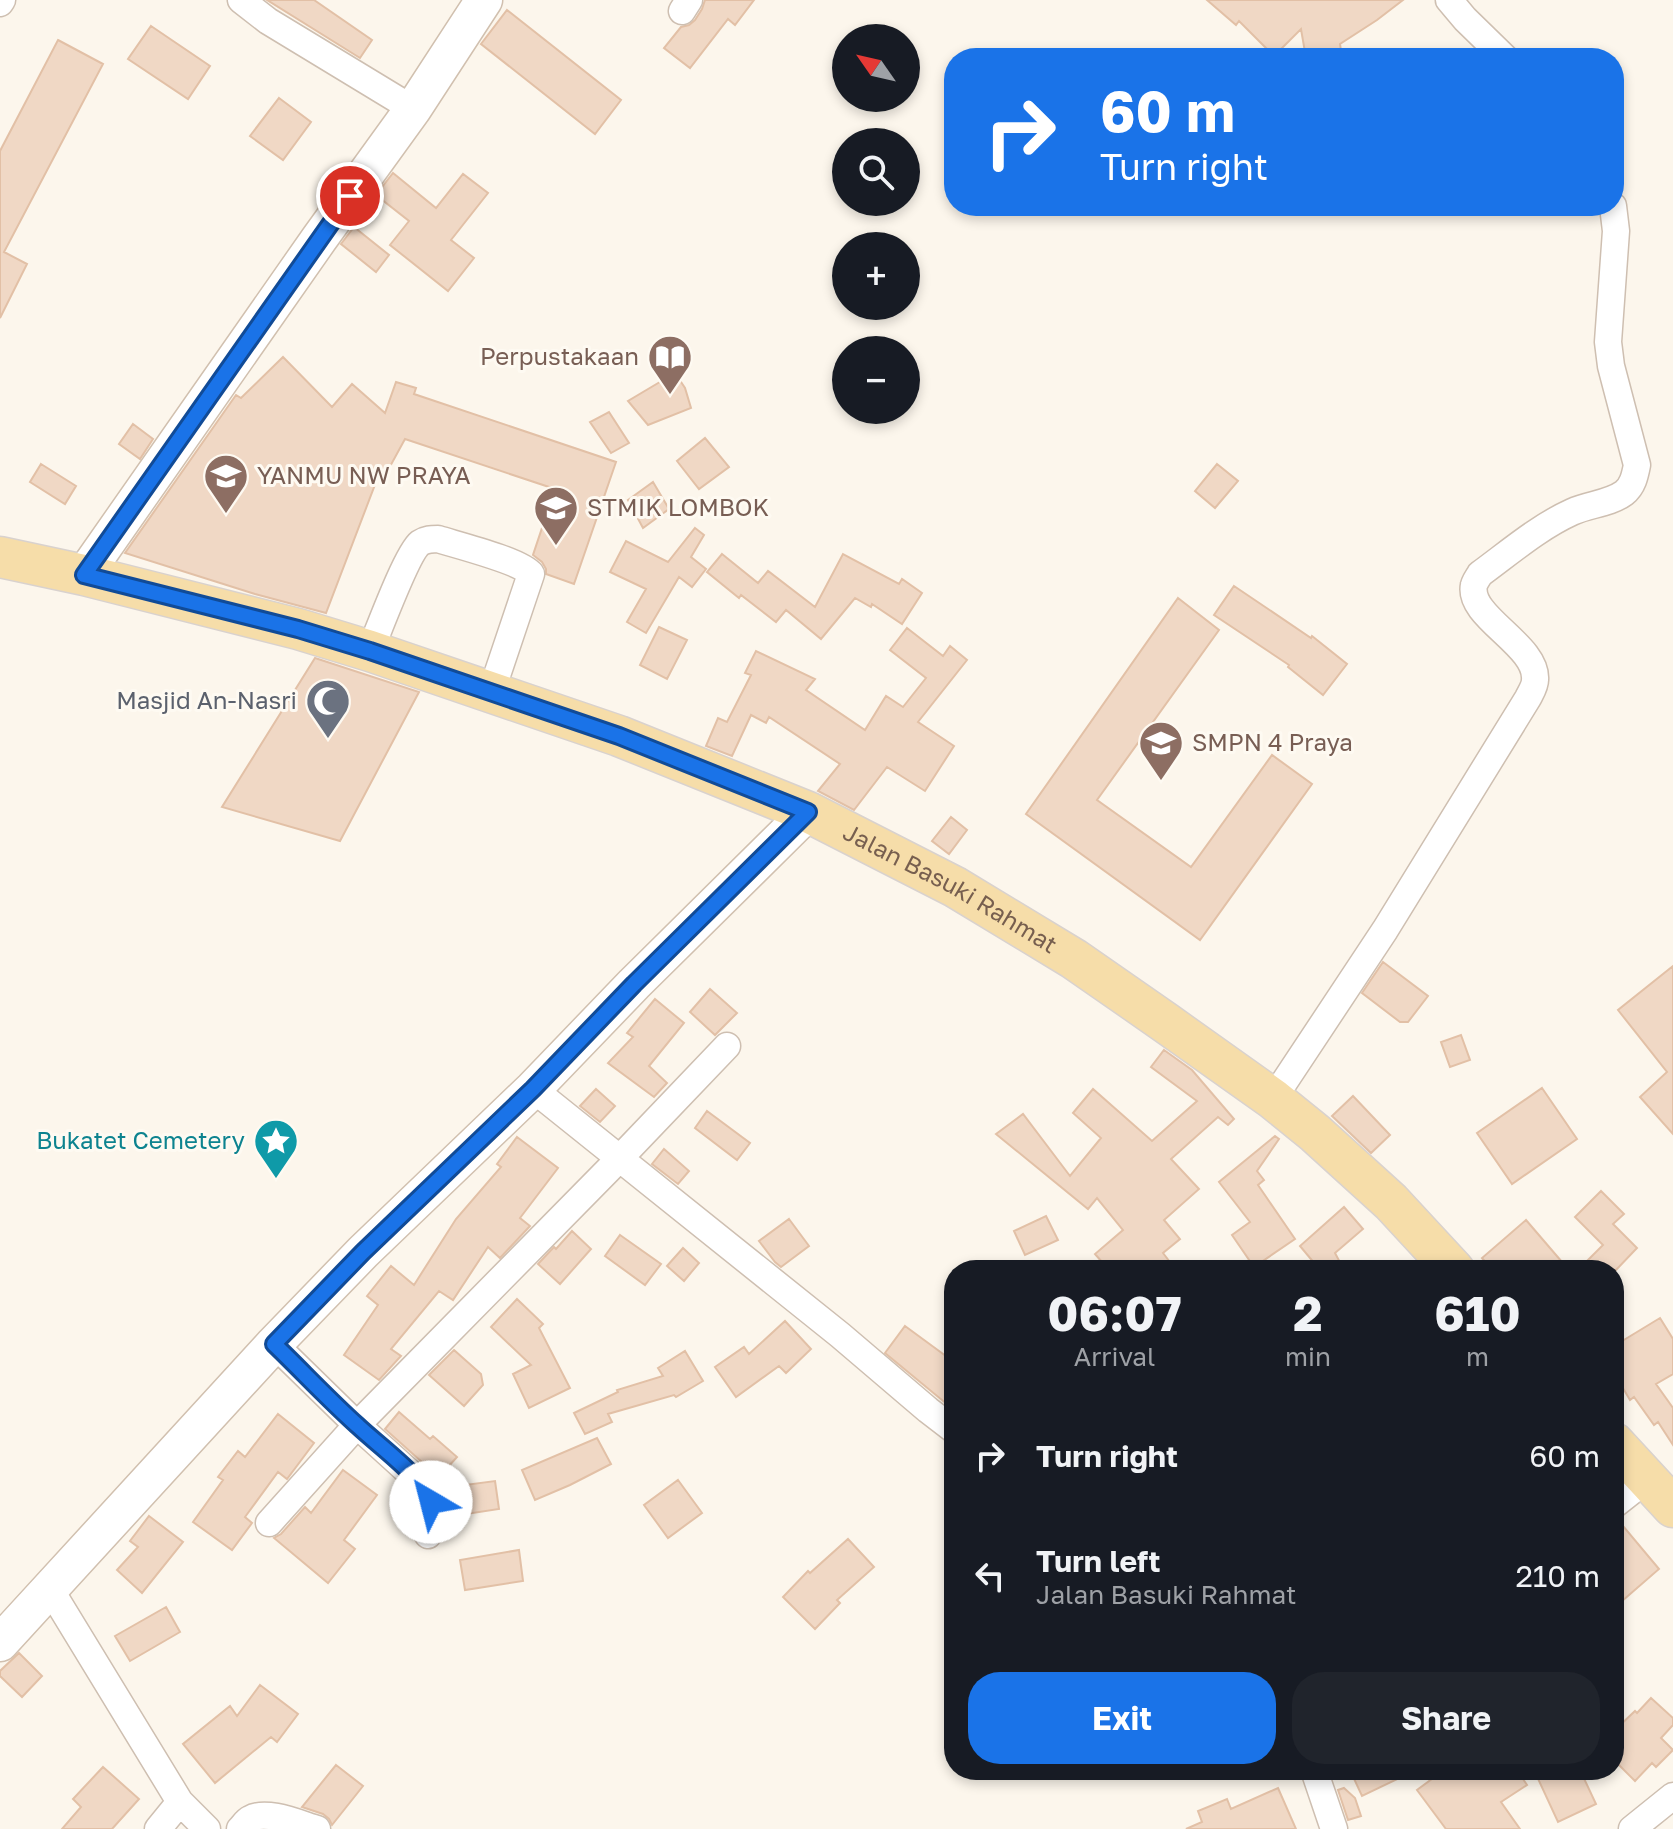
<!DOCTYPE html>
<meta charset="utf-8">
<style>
:root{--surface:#171b24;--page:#20242c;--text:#f1f3f6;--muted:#9ea1a6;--accent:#1a73e8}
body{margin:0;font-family:"Golos Text",sans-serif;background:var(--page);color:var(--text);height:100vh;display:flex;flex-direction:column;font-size:30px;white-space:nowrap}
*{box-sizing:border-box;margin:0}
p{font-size:26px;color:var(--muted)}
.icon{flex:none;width:44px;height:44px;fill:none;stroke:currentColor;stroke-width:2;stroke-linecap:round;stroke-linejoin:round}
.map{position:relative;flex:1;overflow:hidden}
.details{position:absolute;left:944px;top:1260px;width:680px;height:520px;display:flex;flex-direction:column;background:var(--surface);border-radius:32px;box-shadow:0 4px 12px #0003}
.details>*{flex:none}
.hud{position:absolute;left:944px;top:48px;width:680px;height:168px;border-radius:32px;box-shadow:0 4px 12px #0003;background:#1a73e8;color:#fff;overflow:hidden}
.needle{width:52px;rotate:304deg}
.controls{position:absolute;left:832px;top:24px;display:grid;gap:16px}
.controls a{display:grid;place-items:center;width:88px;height:88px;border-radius:50%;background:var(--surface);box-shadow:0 4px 12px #0003;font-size:40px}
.pin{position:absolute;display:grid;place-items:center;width:68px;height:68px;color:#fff;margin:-34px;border:4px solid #fff;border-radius:50%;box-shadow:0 2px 8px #0007}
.me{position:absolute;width:88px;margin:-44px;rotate:323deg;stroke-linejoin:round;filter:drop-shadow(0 0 6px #0008)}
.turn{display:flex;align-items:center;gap:28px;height:168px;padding:0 24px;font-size:36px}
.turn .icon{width:104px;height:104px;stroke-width:2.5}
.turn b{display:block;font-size:56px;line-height:68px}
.eta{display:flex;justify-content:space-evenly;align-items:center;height:136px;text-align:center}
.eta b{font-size:48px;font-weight:700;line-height:56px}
.cta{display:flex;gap:16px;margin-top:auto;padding:16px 24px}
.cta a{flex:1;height:92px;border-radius:32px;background:var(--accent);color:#fff;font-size:32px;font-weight:700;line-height:92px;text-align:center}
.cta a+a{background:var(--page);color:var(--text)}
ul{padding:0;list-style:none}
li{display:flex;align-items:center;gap:24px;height:120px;padding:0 24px}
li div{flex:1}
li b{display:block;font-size:30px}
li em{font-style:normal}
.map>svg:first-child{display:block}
</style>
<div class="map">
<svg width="1673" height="1829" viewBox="0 0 1673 1829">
<rect width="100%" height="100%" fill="#fcf6ec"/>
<path fill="#f0d8c5" stroke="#e2c0a6" stroke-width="2" d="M 267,0 L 314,0 L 372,40 L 360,58 Z
M 705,0 L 754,0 L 735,25 L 728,19 L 690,68 L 664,48 L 681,27 L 689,25 L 695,20 L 702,9 Z
M 1207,0 L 1403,0 L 1377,20 L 1340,44 L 1342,58 L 1306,58 L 1301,29 L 1274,56 L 1239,21 L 1236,25 Z
M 507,10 L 621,100 L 595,134 L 481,44 Z
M 151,26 L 210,66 L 188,99 L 128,59 Z
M 58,40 L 103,64 L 4,252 L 27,264 L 0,318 L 0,151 Z
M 279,98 L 311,122 L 283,160 L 250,136 Z
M 393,173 L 436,208 L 463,174 L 488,193 L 451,240 L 474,258 L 448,291 L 390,245 L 409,221 L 376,195 Z
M 354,227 L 389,255 L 376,272 L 341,244 Z
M 283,357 L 332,407 L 352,384 L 385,413 L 396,382 L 416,388 L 414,394 L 616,462 L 574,584 L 546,574 L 546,569 L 542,562 L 533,555 L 555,489 L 405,439 L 387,472 L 381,469 L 326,613 L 255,594 L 125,553 L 236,395 L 241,398 Z
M 675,373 L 685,388 L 691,408 L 648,425 L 628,401 Z
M 609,412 L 629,443 L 611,453 L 590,422 Z
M 133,424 L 153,439 L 140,459 L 119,444 Z
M 705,438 L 729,467 L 699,489 L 677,461 Z
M 41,464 L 76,486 L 65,504 L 30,482 Z
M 1217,464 L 1238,481 L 1215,508 L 1195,491 Z
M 653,482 L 669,509 L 643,528 L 628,500 Z
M 695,528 L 704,535 L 691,557 L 706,569 L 692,587 L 679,577 L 646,633 L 627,622 L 646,589 L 610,572 L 626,541 L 668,562 Z
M 722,554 L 758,583 L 768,571 L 815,607 L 843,554 L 899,584 L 902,579 L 922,593 L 902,624 L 872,604 L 871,607 L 855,598 L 821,639 L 786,610 L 776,622 L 741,595 L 739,598 L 707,572 Z
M 1234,586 L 1311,638 L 1312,636 L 1347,664 L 1323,695 L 1288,667 L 1289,665 L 1214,615 Z
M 1178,598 L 1219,630 L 1097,800 L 1191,867 L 1272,755 L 1312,784 L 1200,940 L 1026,814 Z
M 659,627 L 687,640 L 667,679 L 640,665 Z
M 907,628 L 943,656 L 950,646 L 967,660 L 918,722 L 954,746 L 925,791 L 887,767 L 854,810 L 818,791 L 840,764 L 769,717 L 766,723 L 751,715 L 732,756 L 706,746 L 718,718 L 727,722 L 751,675 L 745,673 L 756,651 L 815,679 L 806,690 L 865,730 L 886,696 L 903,707 L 926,678 L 890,650 Z
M 315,658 L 419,692 L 340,841 L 222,807 Z
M 951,817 L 967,830 L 949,854 L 932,841 Z
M 1383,962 L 1428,996 L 1408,1022 L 1400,1022 L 1362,993 Z
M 1673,966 L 1673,1134 L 1640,1097 L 1667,1072 L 1618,1010 Z
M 710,989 L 737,1013 L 715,1035 L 690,1012 Z
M 655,999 L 684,1023 L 649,1066 L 667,1083 L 654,1097 L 608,1063 L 633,1037 L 627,1033 Z
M 1461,1035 L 1470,1060 L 1450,1067 L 1441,1042 Z
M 1164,1050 L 1192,1070 L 1234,1119 L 1228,1125 L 1218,1117 L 1171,1159 L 1199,1189 L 1164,1220 L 1180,1239 L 1163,1253 L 1176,1270 L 1109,1270 L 1095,1254 L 1123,1230 L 1097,1198 L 1088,1209 L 996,1134 L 1023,1114 L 1070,1176 L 1101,1138 L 1073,1113 L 1093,1089 L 1152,1141 L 1197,1101 L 1151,1067 Z
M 1542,1088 L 1577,1139 L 1512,1184 L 1477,1133 Z
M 596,1089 L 615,1106 L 600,1122 L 580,1106 Z
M 1353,1096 L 1390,1135 L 1371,1153 L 1332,1116 Z
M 707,1111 L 750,1143 L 737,1160 L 695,1128 Z
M 1275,1136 L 1279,1139 L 1257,1171 L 1264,1180 L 1258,1185 L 1295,1239 L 1254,1267 L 1232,1235 L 1250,1222 L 1219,1182 Z
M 517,1137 L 558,1168 L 520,1218 L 530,1226 L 500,1258 L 488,1247 L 453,1300 L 439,1291 L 391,1349 L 401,1356 L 379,1380 L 344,1355 L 378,1305 L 367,1296 L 391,1266 L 414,1285 L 456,1219 L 501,1167 L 497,1164 Z
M 664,1149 L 689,1171 L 678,1184 L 652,1164 Z
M 1601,1191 L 1624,1214 L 1613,1224 L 1637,1248 L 1616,1270 L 1578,1270 L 1603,1245 L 1575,1217 Z
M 1344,1207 L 1363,1229 L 1335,1253 L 1344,1270 L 1320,1270 L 1300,1246 Z
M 1046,1216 L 1058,1240 L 1025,1255 L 1014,1231 Z
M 789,1219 L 809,1246 L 781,1267 L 775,1262 L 759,1241 Z
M 1526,1220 L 1562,1262 L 1553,1270 L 1492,1270 L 1482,1258 Z
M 572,1231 L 591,1249 L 560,1284 L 538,1264 L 554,1247 L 556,1249 Z
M 620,1235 L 661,1264 L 645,1285 L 605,1256 Z
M 683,1248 L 699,1263 L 684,1281 L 667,1266 Z
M 517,1299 L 543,1324 L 539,1328 L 570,1388 L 529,1408 L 513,1374 L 531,1365 L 491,1327 Z
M 1660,1318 L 1673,1339 L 1673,1374 L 1656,1384 L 1673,1408 L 1673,1445 L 1658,1422 L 1654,1425 L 1634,1397 L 1630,1400 L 1614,1373 L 1614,1346 Z
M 785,1321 L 811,1349 L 786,1373 L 779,1366 L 736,1397 L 715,1367 L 744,1347 L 749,1354 Z
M 905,1326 L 954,1362 L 954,1410 L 885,1353 Z
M 454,1350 L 481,1374 L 483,1385 L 464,1406 L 429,1375 Z
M 685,1351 L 703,1381 L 676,1397 L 674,1395 L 608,1414 L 612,1422 L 585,1434 L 574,1413 L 618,1392 L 617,1390 L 663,1376 L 658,1368 Z
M 399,1412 L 430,1439 L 433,1436 L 457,1457 L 437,1479 L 433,1472 L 385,1429 Z
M 278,1414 L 314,1443 L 287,1479 L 278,1472 L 245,1517 L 252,1523 L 232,1550 L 193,1522 L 223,1480 L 218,1477 L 238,1451 L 245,1457 Z
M 597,1438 L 611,1464 L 570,1485 L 535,1500 L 522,1470 Z
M 343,1470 L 377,1495 L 344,1540 L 355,1549 L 328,1583 L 274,1538 L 281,1534 L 305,1507 L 311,1513 Z
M 678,1480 L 702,1513 L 668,1538 L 644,1505 Z
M 495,1481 L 499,1509 L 446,1517 L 447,1503 L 442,1488 Z
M 149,1516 L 183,1542 L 142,1593 L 117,1570 L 138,1547 L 130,1541 Z
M 1618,1520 L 1659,1569 L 1614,1608 L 1614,1521 Z
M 848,1539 L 874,1567 L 837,1600 L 840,1603 L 815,1629 L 783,1597 L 808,1571 L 810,1573 Z
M 519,1550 L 523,1581 L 465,1590 L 460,1560 Z
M 166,1607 L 180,1632 L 130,1661 L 115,1636 Z
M 19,1653 L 42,1676 L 22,1697 L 0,1676 L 0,1671 Z
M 260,1685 L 298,1714 L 277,1742 L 271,1737 L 215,1783 L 183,1744 L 230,1706 L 237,1716 Z
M 1651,1698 L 1673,1718 L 1673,1725 L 1661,1738 L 1673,1750 L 1656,1767 L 1652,1763 L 1635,1781 L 1614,1760 L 1614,1731 L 1635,1711 L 1637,1713 Z
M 336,1765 L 363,1786 L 332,1825 L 329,1819 L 323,1814 L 302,1807 Z
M 103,1767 L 139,1799 L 112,1829 L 62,1829 L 81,1807 L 73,1799 Z
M 1350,1770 L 1416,1770 L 1362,1796 Z
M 1444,1770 L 1517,1770 L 1527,1785 L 1501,1802 L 1520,1829 L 1446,1829 L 1417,1790 Z
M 1534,1770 L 1580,1770 L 1596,1804 L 1558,1822 Z
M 1278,1788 L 1296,1829 L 1186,1829 L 1202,1822 L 1198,1811 L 1227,1799 L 1231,1809 Z
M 1344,1788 L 1355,1798 L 1361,1816 L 1348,1820 L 1338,1790 Z"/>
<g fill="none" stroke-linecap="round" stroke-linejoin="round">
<g stroke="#cebfb1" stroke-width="29">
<path id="minor" d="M 241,0 L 268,21 L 413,109
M 1449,0 L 1465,19 L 1505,58
M 0,3 L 2,0
M 682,11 L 689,0
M 370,651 C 378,632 407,553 420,543 C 426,539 431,539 438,539 C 457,545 521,561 531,574 L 491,693
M 533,1089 L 840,1335 L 928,1410 L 954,1430
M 1273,1099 L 1385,930 L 1528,698 C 1531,692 1535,686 1535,680 C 1538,645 1467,617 1474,585 C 1474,583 1479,576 1480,574 C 1510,552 1539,527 1572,512 C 1589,504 1609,504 1624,493 C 1633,486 1635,475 1637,465 L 1611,366 L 1608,342 L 1616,231 L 1613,206
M 274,1344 L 357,1425 L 422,1484 L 431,1502 L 428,1535
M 1614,1505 L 1647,1479
M 269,1523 L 357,1425 L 620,1158 L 727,1046
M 50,1589 L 180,1802
M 1314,1770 L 1334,1829
M 158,1829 L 180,1802 L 207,1829
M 240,1829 C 243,1826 246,1821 250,1819 C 266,1809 300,1824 317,1829
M 1632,1829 L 1673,1796"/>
</g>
<g stroke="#d1c0af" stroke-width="39">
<path id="secondary" d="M 84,575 L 319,239 L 413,109 L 484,0
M 0,1643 L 274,1344 L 363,1252 L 533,1089 L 634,984 L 808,812"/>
</g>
<g stroke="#d9d2ce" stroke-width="43">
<g id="primary">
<path id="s1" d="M 0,557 L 84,575 L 298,629 L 370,651 L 619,736 L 808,812 L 955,887 L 1074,959 L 1166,1023 L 1273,1099 L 1315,1133 L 1391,1202 L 1454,1270"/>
<path d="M 1614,1443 L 1673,1507"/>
</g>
</g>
<use href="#minor" stroke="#fff" stroke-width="26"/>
<use href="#secondary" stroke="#fff" stroke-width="36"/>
<use href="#primary" stroke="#f6dda9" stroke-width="40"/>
</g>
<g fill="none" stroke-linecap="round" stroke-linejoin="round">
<g stroke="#114b97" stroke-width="20">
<path id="route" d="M 350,196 L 84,575 L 298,629 L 370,651 L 619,736 L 808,812 L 634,984 L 533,1089 L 363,1252 L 274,1344 C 302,1371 329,1400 358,1426 C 378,1445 424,1478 431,1502"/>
</g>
<use href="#route" stroke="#1a73e8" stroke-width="14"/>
</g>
<defs>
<g id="library-pin" transform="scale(2.3)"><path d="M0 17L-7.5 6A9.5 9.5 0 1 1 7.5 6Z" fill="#8d6e63" stroke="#fefaf2"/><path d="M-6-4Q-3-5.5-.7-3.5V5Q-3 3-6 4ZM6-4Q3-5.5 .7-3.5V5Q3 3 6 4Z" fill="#fff"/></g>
<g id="school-pin" transform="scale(2.3)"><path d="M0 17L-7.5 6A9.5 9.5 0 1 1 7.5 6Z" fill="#8d6e63" stroke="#fefaf2"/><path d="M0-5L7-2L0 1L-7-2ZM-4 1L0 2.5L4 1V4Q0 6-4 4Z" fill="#fff"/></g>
<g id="university-pin" transform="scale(2.3)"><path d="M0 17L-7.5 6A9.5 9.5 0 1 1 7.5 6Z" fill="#8d6e63" stroke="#fefaf2"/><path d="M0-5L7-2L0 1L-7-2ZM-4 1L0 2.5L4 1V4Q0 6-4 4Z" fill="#fff"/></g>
<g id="mosque-pin" transform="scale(2.3)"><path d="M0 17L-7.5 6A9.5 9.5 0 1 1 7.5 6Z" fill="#6b7280" stroke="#fefaf2"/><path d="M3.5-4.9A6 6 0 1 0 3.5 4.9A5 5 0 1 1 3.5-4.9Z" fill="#fff"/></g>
<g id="sight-pin" transform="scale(2.3)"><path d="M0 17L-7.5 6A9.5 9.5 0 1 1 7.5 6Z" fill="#0f9aa8" stroke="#fefaf2"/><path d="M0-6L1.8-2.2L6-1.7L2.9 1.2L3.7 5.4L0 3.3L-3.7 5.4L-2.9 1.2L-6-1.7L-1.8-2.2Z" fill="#fff"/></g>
</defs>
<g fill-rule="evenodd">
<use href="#library-pin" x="670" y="357"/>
<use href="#school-pin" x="226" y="476"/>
<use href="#university-pin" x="556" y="508"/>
<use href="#mosque-pin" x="328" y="701"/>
<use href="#school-pin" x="1161" y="743"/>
<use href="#sight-pin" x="276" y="1141"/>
</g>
<g text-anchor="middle" stroke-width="6" stroke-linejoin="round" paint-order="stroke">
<g font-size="24" fill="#785e54" stroke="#fefaf2" text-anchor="start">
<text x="639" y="365" text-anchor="end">Perpustakaan</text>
<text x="257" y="484">YANMU NW PRAYA</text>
<text x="587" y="516">STMIK LOMBOK</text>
<text x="1192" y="751">SMPN 4 Praya</text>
</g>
<g font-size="24" fill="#5b616d" stroke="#fefaf2" text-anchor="end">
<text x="297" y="709">Masjid An-Nasri</text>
</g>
<g font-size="24" fill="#775f4f" stroke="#fefaf2">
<text dy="8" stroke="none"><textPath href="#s1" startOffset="1010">Jalan Basuki Rahmat</textPath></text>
</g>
<g font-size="24" fill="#0d838f" stroke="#fefaf2" text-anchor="end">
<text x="245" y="1149">Bukatet Cemetery</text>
</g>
</g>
</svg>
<div class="controls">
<a><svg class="needle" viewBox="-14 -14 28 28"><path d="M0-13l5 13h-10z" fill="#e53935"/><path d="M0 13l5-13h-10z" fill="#9ea1a6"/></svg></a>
<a><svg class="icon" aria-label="search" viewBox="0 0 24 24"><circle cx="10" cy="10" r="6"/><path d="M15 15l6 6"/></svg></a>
<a>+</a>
<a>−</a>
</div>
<div class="pin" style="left:350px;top:196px;background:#d93025"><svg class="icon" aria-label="arrive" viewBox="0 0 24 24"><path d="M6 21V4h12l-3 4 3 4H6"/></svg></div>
<svg class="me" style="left:431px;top:1502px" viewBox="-20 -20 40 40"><circle r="19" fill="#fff"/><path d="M0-13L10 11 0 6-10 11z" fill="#1a73e8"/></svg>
<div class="hud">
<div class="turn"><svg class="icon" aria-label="right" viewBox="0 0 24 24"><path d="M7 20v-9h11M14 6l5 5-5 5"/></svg><div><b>60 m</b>Turn right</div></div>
</div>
<section class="details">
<div class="eta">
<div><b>06:07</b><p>Arrival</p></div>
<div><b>2</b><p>min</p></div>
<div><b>610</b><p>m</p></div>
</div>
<ul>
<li><svg class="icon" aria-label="right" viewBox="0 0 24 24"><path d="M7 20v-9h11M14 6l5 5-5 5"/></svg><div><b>Turn right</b></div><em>60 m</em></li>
<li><svg class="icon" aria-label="left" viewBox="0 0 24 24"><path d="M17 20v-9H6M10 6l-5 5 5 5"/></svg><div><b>Turn left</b><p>Jalan Basuki Rahmat</p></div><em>210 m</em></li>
</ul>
<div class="cta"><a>Exit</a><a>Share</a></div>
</section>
</div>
